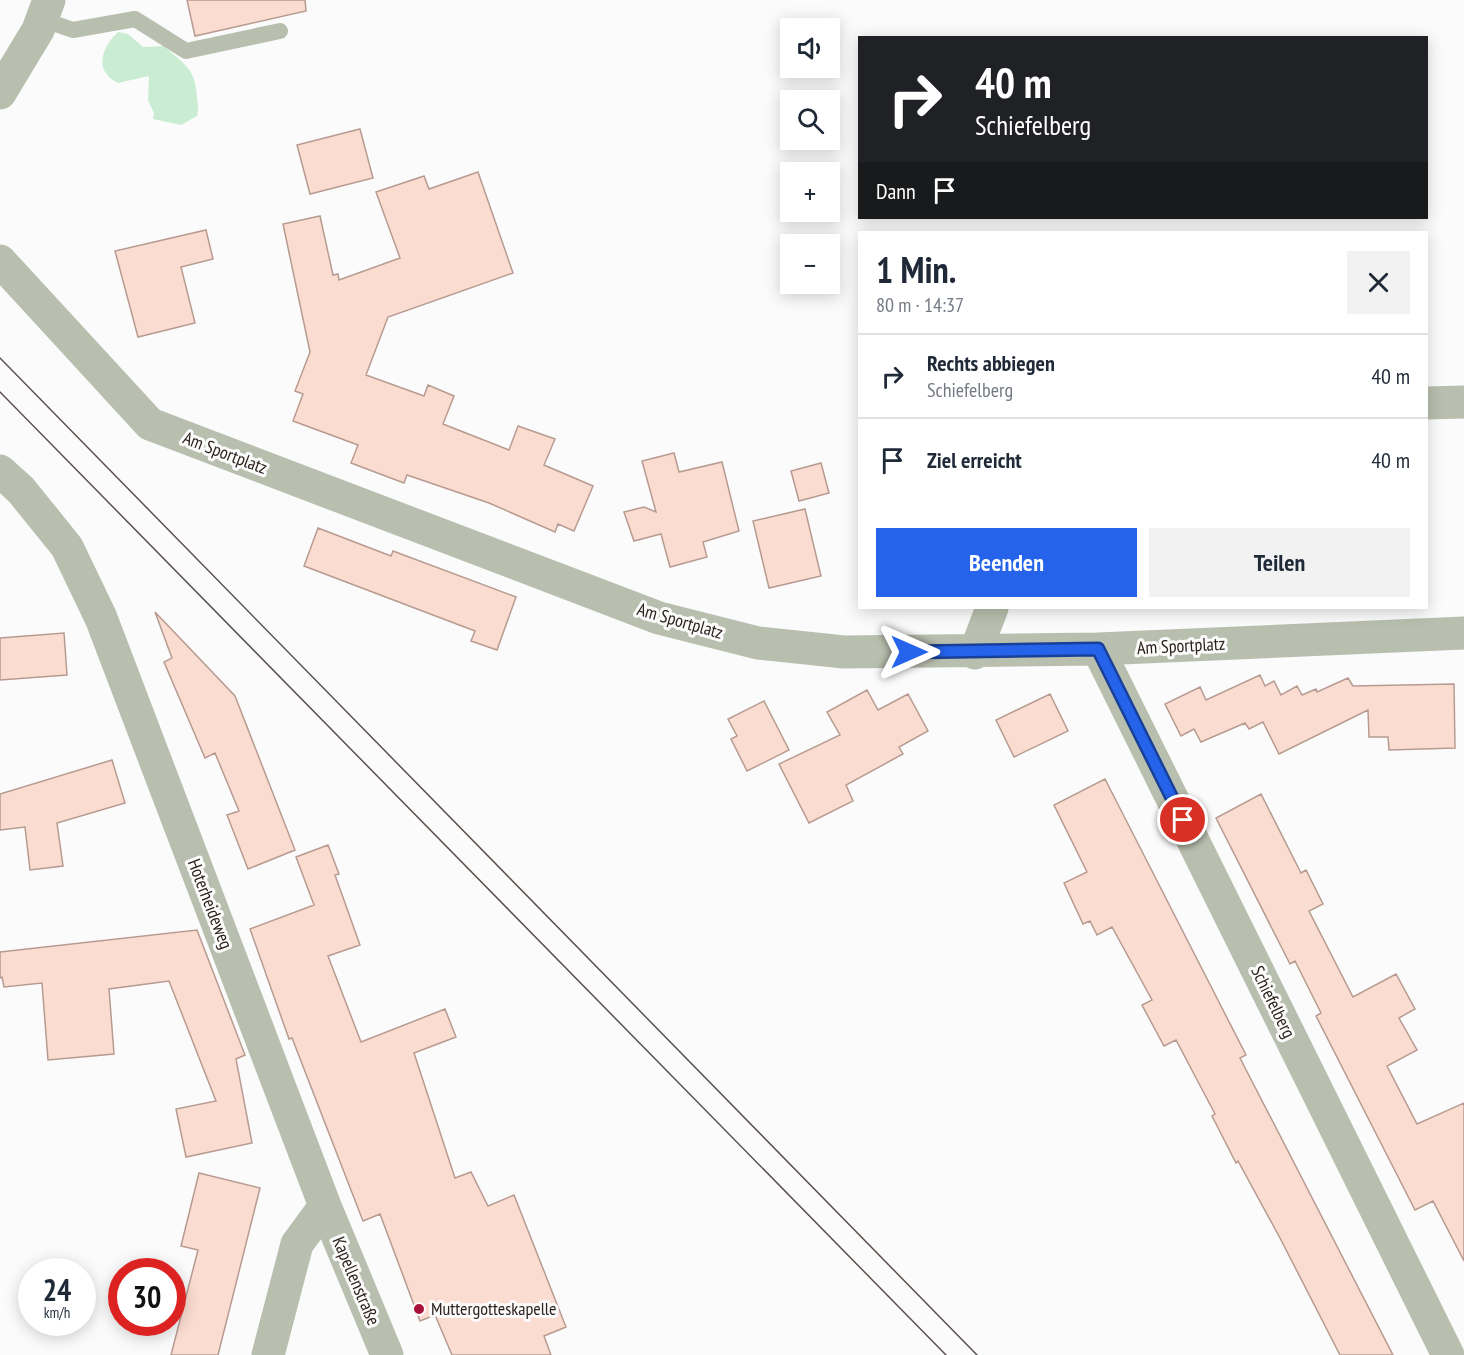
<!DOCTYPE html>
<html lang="de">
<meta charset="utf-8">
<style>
:root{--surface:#fff;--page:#f2f2f3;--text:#1f2937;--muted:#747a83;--line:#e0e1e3;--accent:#2563eb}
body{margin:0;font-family:"PT Sans Narrow",sans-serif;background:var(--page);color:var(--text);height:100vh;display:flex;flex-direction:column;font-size:22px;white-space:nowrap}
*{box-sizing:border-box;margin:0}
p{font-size:20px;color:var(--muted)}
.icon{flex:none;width:33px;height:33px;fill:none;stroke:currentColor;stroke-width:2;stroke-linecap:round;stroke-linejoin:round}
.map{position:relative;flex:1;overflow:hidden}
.drawer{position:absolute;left:858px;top:231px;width:570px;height:378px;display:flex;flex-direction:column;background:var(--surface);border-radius:0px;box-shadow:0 3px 15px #0003}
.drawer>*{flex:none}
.top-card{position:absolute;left:858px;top:36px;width:570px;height:183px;border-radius:0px;box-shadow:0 3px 15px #0003;background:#202124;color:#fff;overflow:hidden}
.tools{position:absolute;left:780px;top:18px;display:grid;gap:12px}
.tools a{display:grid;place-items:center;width:60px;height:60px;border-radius:0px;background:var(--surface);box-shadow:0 3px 15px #0003;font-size:30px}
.speed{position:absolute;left:18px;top:1258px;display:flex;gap:12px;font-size:30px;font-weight:700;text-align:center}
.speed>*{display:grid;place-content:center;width:78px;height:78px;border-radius:50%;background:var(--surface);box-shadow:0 3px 15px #0003;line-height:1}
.speed small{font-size:15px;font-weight:400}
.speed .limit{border:9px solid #d22;background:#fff;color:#111}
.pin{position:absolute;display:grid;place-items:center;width:51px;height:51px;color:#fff;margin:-26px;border:3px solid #fff;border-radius:50%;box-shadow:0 2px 6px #0007}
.me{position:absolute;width:66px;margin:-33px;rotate:90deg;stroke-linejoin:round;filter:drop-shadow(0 0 4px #0008)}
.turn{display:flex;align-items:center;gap:21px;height:126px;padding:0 18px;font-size:27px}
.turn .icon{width:78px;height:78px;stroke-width:2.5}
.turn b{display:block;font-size:42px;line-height:51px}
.then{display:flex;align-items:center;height:57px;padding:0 18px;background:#0003;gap:12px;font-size:22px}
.round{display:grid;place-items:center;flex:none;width:63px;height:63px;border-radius:0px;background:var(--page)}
.headline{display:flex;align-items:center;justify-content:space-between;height:102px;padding:0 18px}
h1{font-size:36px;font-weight:700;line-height:45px}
.primary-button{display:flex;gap:12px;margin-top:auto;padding:12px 18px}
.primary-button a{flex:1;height:69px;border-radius:0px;background:var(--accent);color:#fff;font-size:24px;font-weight:700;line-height:69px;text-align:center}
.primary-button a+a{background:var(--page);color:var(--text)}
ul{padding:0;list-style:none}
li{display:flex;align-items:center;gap:18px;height:84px;padding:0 18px;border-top:2px solid var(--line)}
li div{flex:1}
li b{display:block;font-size:22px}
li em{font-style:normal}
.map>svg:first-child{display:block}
</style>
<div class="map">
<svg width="1464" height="1355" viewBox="0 0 1464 1355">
<rect width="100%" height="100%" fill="#fbfbfb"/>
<path fill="#caecd3" d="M 118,32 L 128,34 L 143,47 L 164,46 C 184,64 196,69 197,98 C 198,105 199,109 197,116 L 181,125 L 153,119 L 154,113 L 148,100 L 149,76 L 118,83 C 93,71 102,47 118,32 Z"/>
<path fill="#fbdcd1" stroke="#b79b91" stroke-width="1.5" d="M 187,0 L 305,0 L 306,11 L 195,36 Z
M 360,129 L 373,178 L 310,194 L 297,145 Z
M 478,172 L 513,273 L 388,317 L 366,375 L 424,396 L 428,385 L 454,396 L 443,424 L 509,450 L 518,426 L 555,439 L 544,465 L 593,486 L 574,531 L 558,524 L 555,532 L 489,503 L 407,475 L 404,483 L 351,463 L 358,445 L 293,421 L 303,394 L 295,391 L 310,352 L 283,224 L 320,216 L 333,275 L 338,274 L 339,280 L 400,258 L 376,192 L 424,176 L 429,189 Z
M 206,230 L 213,259 L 181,267 L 195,323 L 138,337 L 115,251 Z
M 674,453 L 679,472 L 722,462 L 739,531 L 703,542 L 707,557 L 670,567 L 661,534 L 634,541 L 624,512 L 644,507 L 656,512 L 642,461 Z
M 821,463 L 829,493 L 799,501 L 791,471 Z
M 805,509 L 821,576 L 769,588 L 753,521 Z
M 318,528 L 391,556 L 393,551 L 516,597 L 497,650 L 471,641 L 475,631 L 304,566 Z
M 155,612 L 235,696 L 295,850 L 248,869 L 227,815 L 239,811 L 215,753 L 205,758 L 164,662 L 172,658 Z
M 64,633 L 67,675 L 0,680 L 0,638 Z
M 1260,675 L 1265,686 L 1274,681 L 1281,695 L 1297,686 L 1302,695 L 1316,689 L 1317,692 L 1348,678 L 1353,686 L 1454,684 L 1455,748 L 1389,750 L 1388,737 L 1369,737 L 1368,710 L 1279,754 L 1263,722 L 1249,729 L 1245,723 L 1201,742 L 1194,729 L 1181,736 L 1165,704 L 1200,687 L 1206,700 Z
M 867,690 L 878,710 L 908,694 L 928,731 L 899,747 L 903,754 L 846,785 L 853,801 L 809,823 L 779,764 L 840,735 L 827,712 Z
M 1050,694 L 1068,731 L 1014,757 L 996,720 Z
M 764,701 L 789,750 L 747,771 L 731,739 L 737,736 L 728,719 Z
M 112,760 L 125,803 L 57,823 L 63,866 L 30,870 L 25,827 L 0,830 L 0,794 Z
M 1105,779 L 1246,1055 L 1240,1058 L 1393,1355 L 1340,1355 L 1280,1238 L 1238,1161 L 1236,1163 L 1212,1116 L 1215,1114 L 1176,1040 L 1164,1046 L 1142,1005 L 1152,1000 L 1112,927 L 1097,935 L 1090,921 L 1083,924 L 1064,883 L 1087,872 L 1054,805 Z
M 1261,794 L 1301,873 L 1306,870 L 1323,904 L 1309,911 L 1353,997 L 1396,974 L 1415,1009 L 1399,1018 L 1417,1050 L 1387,1066 L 1417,1124 L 1464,1103 L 1464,1261 L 1433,1201 L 1415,1210 L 1316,1016 L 1321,1013 L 1295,961 L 1290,964 L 1216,818 Z
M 328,845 L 339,874 L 335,875 L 360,945 L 328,956 L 361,1042 L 445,1009 L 456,1037 L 414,1053 L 455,1178 L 471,1172 L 488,1206 L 514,1195 L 566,1327 L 544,1336 L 551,1355 L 452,1355 L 435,1315 L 420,1321 L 380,1214 L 363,1221 L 292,1038 L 289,1039 L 250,929 L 314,905 L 296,857 Z
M 197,930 L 245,1055 L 236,1059 L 252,1143 L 186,1157 L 176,1109 L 216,1101 L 169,981 L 109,989 L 114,1054 L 48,1060 L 42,983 L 4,987 L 2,977 L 0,978 L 0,952 Z
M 199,1173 L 260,1188 L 218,1355 L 171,1355 L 198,1250 L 181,1246 Z"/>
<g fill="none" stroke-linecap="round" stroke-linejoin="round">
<path stroke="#b9bfae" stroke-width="16" d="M 41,19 L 73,30 L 135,19 L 186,51 L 280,31"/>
<path stroke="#b9bfae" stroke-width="33" d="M 0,93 L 38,30 L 49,0
M 0,261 L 150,424 L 659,618 L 758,643 L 844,652 L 1098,649 L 1464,633
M 1426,403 L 1464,402
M 0,471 L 21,490 L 67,547 L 101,618 L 325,1206 L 297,1244 L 268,1355
M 1098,649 L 1448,1355
M 975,653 L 992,608
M 325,1206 L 387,1355"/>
<path stroke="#5b524f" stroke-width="1.5" d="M 0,358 L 977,1355
M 0,392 L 946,1355"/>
</g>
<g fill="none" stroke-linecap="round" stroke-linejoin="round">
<g stroke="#184099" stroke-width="15">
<path id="route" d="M 909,652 L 1098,649 L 1183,820"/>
</g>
<use href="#route" stroke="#2563eb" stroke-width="10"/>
</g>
<circle fill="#a8103a" stroke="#fbfbfb" stroke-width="2" cx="419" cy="1309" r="6"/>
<g text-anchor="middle" stroke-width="6" stroke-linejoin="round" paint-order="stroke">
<g font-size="18" fill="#2c211d" stroke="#fbfbfb">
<text transform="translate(225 453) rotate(21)" y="6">Am Sportplatz</text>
<text transform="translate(680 621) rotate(16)" y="6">Am Sportplatz</text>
<text transform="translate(1181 646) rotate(-3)" y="6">Am Sportplatz</text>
<text transform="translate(210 904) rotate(69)" y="6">Hoterheideweg</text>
<text transform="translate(1273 1002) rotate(64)" y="6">Schiefelberg</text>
<text transform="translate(356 1281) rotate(67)" y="6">Kapellenstraße</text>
</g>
<g font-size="18" fill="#2c211d" stroke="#fbfbfb" text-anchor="start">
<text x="431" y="1315">Muttergotteskapelle</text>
</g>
</g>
</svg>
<div class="tools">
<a><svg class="icon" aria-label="sound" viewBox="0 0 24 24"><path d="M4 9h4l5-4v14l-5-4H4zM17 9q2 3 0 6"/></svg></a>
<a><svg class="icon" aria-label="search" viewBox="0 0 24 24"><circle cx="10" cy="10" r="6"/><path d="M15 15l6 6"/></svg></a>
<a>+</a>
<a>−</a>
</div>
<div class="speed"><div>24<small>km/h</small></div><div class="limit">30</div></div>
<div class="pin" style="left:1183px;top:820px;background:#d93025"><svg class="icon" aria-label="arrive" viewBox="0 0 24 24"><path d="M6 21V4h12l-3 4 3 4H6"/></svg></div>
<svg class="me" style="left:909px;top:652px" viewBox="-20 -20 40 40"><path d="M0-17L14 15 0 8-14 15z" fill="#2563eb" stroke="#fff" stroke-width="4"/></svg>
<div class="top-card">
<div class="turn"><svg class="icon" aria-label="right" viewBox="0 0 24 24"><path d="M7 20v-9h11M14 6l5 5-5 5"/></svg><div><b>40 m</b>Schiefelberg</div></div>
<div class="then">Dann<svg class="icon" aria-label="arrive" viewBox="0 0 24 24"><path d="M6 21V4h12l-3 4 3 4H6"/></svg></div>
</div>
<section class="drawer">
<div class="headline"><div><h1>1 Min.</h1><p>80 m · 14:37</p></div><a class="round"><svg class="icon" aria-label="close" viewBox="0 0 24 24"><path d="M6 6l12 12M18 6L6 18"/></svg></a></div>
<ul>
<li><svg class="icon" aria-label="right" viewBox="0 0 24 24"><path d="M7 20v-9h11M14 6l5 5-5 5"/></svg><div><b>Rechts abbiegen</b><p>Schiefelberg</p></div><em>40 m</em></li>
<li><svg class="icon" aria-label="arrive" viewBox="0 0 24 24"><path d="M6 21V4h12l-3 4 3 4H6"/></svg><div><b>Ziel erreicht</b></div><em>40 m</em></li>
</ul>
<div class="primary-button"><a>Beenden</a><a>Teilen</a></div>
</section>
</div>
